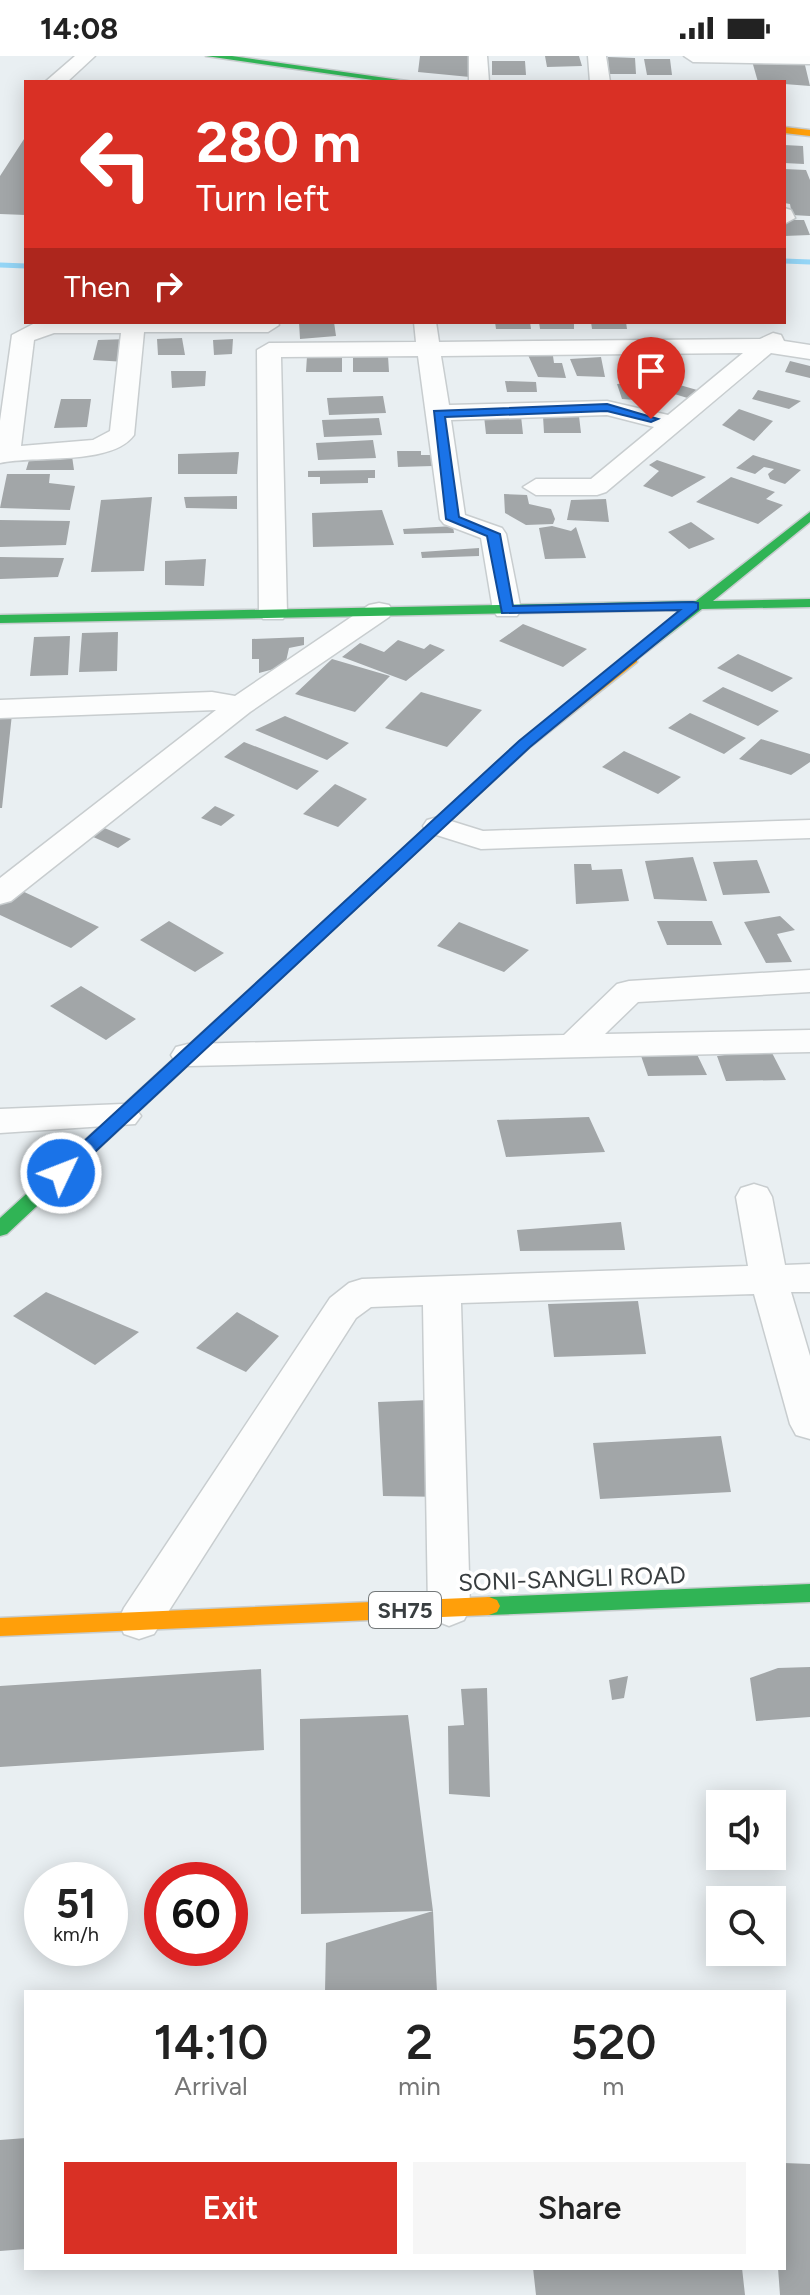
<!DOCTYPE html>
<style>
:root{--surface:#fff;--page:#f6f6f6;--text:#222;--muted:#767676;--accent:#d93025}
body{margin:0;font-family:Figtree,sans-serif;background:var(--page);color:var(--text);height:100vh;display:flex;flex-direction:column;font-size:30px;white-space:nowrap}
*{box-sizing:border-box;margin:0}
p{font-size:26px;color:var(--muted)}
.icon{flex:none;width:44px;height:44px;fill:none;stroke:currentColor;stroke-width:2;stroke-linecap:round;stroke-linejoin:round}
.map{position:relative;flex:1;overflow:hidden}
.drawer{position:absolute;left:24px;top:1934px;width:762px;height:280px;display:flex;flex-direction:column;background:var(--surface);border-radius:0px;box-shadow:0 4px 20px #0003}
.drawer>*{flex:none}
.banner{position:absolute;left:24px;top:24px;width:762px;height:244px;border-radius:0px;box-shadow:0 4px 20px #0003;background:#d93025;color:#fff;overflow:hidden}
.tools{position:absolute;left:706px;top:1734px;display:grid;gap:16px}
.tools a{display:grid;place-items:center;width:80px;height:80px;border-radius:0px;background:var(--surface);box-shadow:0 4px 20px #0003;font-size:40px}
.speed{position:absolute;left:24px;top:1806px;display:flex;gap:16px;font-size:40px;font-weight:700;text-align:center}
.speed>*{display:grid;place-content:center;width:104px;height:104px;border-radius:50%;background:var(--surface);box-shadow:0 4px 20px #0003;line-height:1}
.speed small{font-size:20px;font-weight:400}
.speed .limit{border:12px solid #d22;background:#fff;color:#111}
.pin{position:absolute;display:grid;place-items:center;width:68px;height:68px;color:#fff;margin:-82px -34px;border-radius:50% 50% 50% 0;rotate:-45deg;box-shadow:0 0 8px #0007}
.pin .icon{rotate:45deg}
.me{position:absolute;width:88px;margin:-44px;rotate:47deg;stroke-linejoin:round;filter:drop-shadow(0 0 6px #0008)}
.turn{display:flex;align-items:center;gap:28px;height:168px;padding:0 40px;font-size:36px}
.turn .icon{width:104px;height:104px;stroke-width:2.5}
.turn b{display:block;font-size:56px;line-height:68px}
.then{display:flex;align-items:center;height:76px;padding:0 40px;background:#0003;gap:16px;font-size:30px}
.eta{display:flex;justify-content:space-evenly;align-items:center;height:136px;text-align:center}
.eta b{font-size:48px;font-weight:600;line-height:56px}
.button{display:flex;gap:16px;margin-top:auto;padding:16px 40px}
.button a{flex:1;height:92px;border-radius:0px;background:var(--accent);color:#fff;font-size:32px;font-weight:600;line-height:92px;text-align:center}
.button a+a{background:var(--page);color:var(--text)}
.status{display:flex;justify-content:space-between;align-items:center;height:56px;padding:0 40px;background:var(--surface);direction:ltr}
.status svg{height:22px;fill:currentColor}
.map>svg:first-child{display:block}
</style>
<div class="status"><b>14:08</b><svg viewBox="0 0 49 12"><path d="M0 12V9h3v3zM5 12V6h3v6zM10 12V3h3v9zM15 12V0h3v12zM26 1h20v11H26zM47 4h2v5h-2z"/></svg></div>
<div class="map">
<svg width="810" height="2239" viewBox="0 0 810 2239">
<rect width="100%" height="100%" fill="#e9eff2"/>
<g fill="none" stroke-linecap="round" stroke-linejoin="round">
<path stroke="#94d5f6" stroke-width="5" d="M 784,205 L 810,206
M 0,209 L 26,210"/>
</g>
<path fill="#a2a6a8" d="M 420,0 L 474,0 L 470,21 L 418,16 Z
M 545,0 L 579,0 L 582,10 L 547,11 Z
M 608,1 L 635,2 L 636,18 L 609,18 Z
M 644,3 L 670,3 L 672,19 L 647,19 Z
M 492,5 L 525,5 L 526,19 L 492,19 Z
M 752,5 L 804,5 L 810,30 L 758,26 Z
M 26,80 L 26,159 L 0,158 L 0,120 Z
M 784,89 L 803,90 L 804,108 L 784,107 Z
M 784,113 L 806,114 L 810,124 L 810,160 L 792,159 L 790,148 L 784,147 Z
M 784,164 L 804,164 L 810,179 L 784,180 Z
M 299,266 L 334,266 L 336,280 L 300,283 Z
M 495,266 L 530,266 L 531,273 L 496,273 Z
M 539,266 L 574,266 L 574,273 L 540,273 Z
M 591,266 L 626,266 L 627,273 L 592,273 Z
M 182,282 L 185,299 L 158,299 L 157,283 Z
M 128,283 L 126,306 L 93,304 L 98,284 Z
M 233,283 L 232,298 L 214,299 L 213,284 Z
M 528,299 L 553,300 L 554,307 L 562,307 L 566,322 L 538,321 Z
M 307,300 L 342,300 L 342,316 L 306,316 Z
M 353,300 L 388,300 L 389,316 L 353,316 Z
M 601,301 L 605,321 L 577,320 L 570,303 Z
M 790,305 L 810,310 L 810,322 L 785,316 Z
M 171,315 L 206,315 L 205,330 L 172,332 Z
M 505,325 L 536,326 L 537,336 L 507,336 Z
M 666,325 L 704,336 L 694,344 L 658,333 Z
M 637,327 L 637,337 L 633,337 L 635,344 L 622,343 L 617,328 Z
M 758,334 L 801,345 L 789,353 L 752,343 Z
M 383,340 L 386,357 L 329,359 L 327,342 Z
M 61,343 L 91,343 L 87,371 L 54,372 Z
M 739,353 L 773,365 L 754,385 L 722,369 Z
M 484,360 L 521,360 L 523,378 L 486,378 Z
M 543,360 L 579,360 L 581,377 L 544,377 Z
M 379,362 L 382,379 L 324,381 L 322,364 Z
M 373,384 L 376,402 L 318,404 L 316,387 Z
M 397,395 L 421,395 L 421,399 L 432,399 L 433,410 L 398,411 Z
M 239,396 L 237,418 L 178,418 L 178,398 Z
M 753,399 L 801,414 L 785,428 L 770,423 L 768,418 L 774,413 L 764,411 L 755,418 L 736,412 Z
M 72,400 L 74,414 L 26,414 L 30,401 Z
M 657,404 L 706,421 L 672,441 L 643,430 L 659,415 L 649,409 Z
M 375,414 L 375,422 L 368,422 L 368,427 L 320,428 L 320,421 L 308,421 L 308,415 Z
M 7,418 L 50,418 L 49,427 L 75,430 L 70,454 L 0,452 Z
M 731,421 L 775,436 L 766,443 L 783,449 L 758,468 L 696,446 Z
M 504,438 L 527,439 L 529,448 L 551,453 L 555,463 L 553,468 L 526,469 L 505,457 Z
M 237,440 L 237,453 L 186,452 L 184,441 Z
M 152,441 L 144,515 L 91,516 L 101,444 Z
M 606,443 L 609,466 L 567,464 L 571,444 Z
M 382,454 L 394,489 L 313,491 L 312,457 Z
M 0,464 L 70,465 L 66,489 L 0,491 Z
M 691,466 L 715,483 L 689,493 L 668,476 Z
M 453,470 L 454,477 L 404,478 L 403,473 Z
M 552,470 L 571,475 L 576,471 L 586,502 L 545,503 L 539,472 Z
M 479,492 L 479,500 L 422,502 L 421,496 Z
M 0,501 L 64,502 L 58,521 L 0,523 Z
M 206,503 L 204,530 L 165,529 L 165,505 Z
M 523,568 L 587,593 L 563,611 L 499,585 Z
M 118,576 L 117,615 L 79,616 L 82,577 Z
M 70,580 L 68,619 L 30,620 L 34,581 Z
M 304,581 L 304,589 L 289,592 L 285,610 L 259,617 L 259,603 L 252,603 L 252,583 Z
M 398,584 L 424,593 L 430,588 L 445,594 L 406,625 L 342,601 L 360,587 L 384,596 Z
M 738,598 L 793,622 L 772,636 L 717,612 Z
M 332,603 L 390,620 L 355,656 L 295,638 Z
M 723,631 L 779,655 L 758,670 L 702,645 Z
M 421,636 L 482,654 L 447,691 L 385,672 Z
M 690,657 L 746,682 L 724,698 L 668,672 Z
M 0,658 L 12,658 L 2,752 L 0,752 Z
M 285,660 L 349,687 L 327,704 L 255,674 Z
M 761,683 L 810,698 L 810,706 L 791,719 L 739,703 Z
M 244,686 L 319,715 L 297,734 L 224,701 Z
M 624,695 L 681,721 L 658,738 L 602,711 Z
M 335,728 L 367,743 L 338,771 L 303,758 Z
M 215,750 L 235,759 L 221,770 L 201,762 Z
M 102,771 L 131,783 L 118,792 L 91,780 Z
M 693,801 L 707,845 L 654,843 L 645,805 Z
M 757,804 L 770,837 L 723,839 L 713,806 Z
M 574,808 L 591,808 L 592,814 L 622,813 L 629,845 L 576,848 Z
M 20,834 L 99,871 L 71,892 L 0,859 L 0,849 Z
M 780,860 L 795,874 L 777,878 L 792,906 L 766,907 L 744,866 Z
M 169,865 L 224,897 L 195,916 L 140,884 Z
M 657,865 L 712,865 L 722,889 L 667,889 Z
M 459,866 L 529,894 L 504,916 L 437,890 Z
M 81,930 L 136,963 L 106,984 L 50,950 Z
M 692,988 L 707,1019 L 648,1020 L 639,994 Z
M 770,993 L 786,1024 L 726,1025 L 717,1000 Z
M 589,1061 L 605,1096 L 506,1101 L 497,1064 Z
M 621,1166 L 625,1194 L 520,1195 L 517,1174 Z
M 46,1236 L 139,1276 L 95,1309 L 13,1260 Z
M 638,1245 L 646,1298 L 554,1301 L 548,1248 Z
M 237,1256 L 279,1280 L 246,1316 L 196,1292 Z
M 429,1344 L 446,1441 L 383,1440 L 378,1346 Z
M 721,1380 L 731,1436 L 600,1443 L 593,1387 Z
M 810,1611 L 810,1661 L 756,1665 L 750,1622 L 778,1612 Z
M 261,1613 L 264,1694 L 0,1711 L 0,1630 Z
M 628,1620 L 624,1642 L 612,1644 L 609,1624 Z
M 487,1632 L 490,1741 L 449,1738 L 448,1670 L 464,1669 L 461,1633 Z
M 408,1659 L 433,1855 L 301,1858 L 300,1663 Z
M 433,1855 L 437,1936 L 325,1936 L 326,1887 Z
M 26,2082 L 26,2193 L 0,2195 L 0,2084 Z
M 784,2107 L 810,2108 L 810,2239 L 780,2239 L 778,2212 L 784,2212 Z
M 533,2212 L 742,2212 L 745,2239 L 536,2239 Z"/>
<g fill="none" stroke-linecap="round" stroke-linejoin="round">
<g stroke="#c8cdcf" stroke-width="3">
<path id="street" d="M 75,0 L 95,0 L 67,26 L 45,26 Z
M 469,0 L 487,0 L 489,26 L 469,26 Z
M 588,0 L 606,0 L 610,26 L 590,26 Z
M 684,0 L 810,0 L 810,8 L 693,6 Z
M 784,152 L 791,154 L 795,162 L 784,168 Z
M 37,266 L 277,266 L 279,269 L 268,276 L 144,276 L 134,379 C 112,410 35,399 0,407 L 0,365 L 12,279 ZM 54,277 L 121,277 L 110,375 L 93,384 L 21,390 L 34,284 Z
M 414,266 L 436,266 L 439,286 L 760,283 L 773,277 L 781,279 L 784,285 L 810,289 L 810,303 L 771,297 L 606,436 L 597,439 L 536,439 L 523,431 L 536,423 L 591,423 L 654,371 L 607,359 L 451,364 L 465,459 L 502,472 L 506,478 L 521,554 L 517,560 L 497,560 L 493,554 L 481,482 L 444,468 L 440,463 L 418,300 L 281,301 L 287,557 L 283,563 L 263,563 L 259,557 L 257,294 L 269,287 L 416,286 ZM 743,297 L 668,359 L 607,345 L 449,349 L 441,300 Z
M 379,547 L 389,549 L 393,555 L 389,561 L 250,656 L 11,845 L 0,848 L 0,822 L 216,654 L 0,662 L 0,644 L 212,636 L 235,640 L 369,549 Z
M 438,761 L 483,775 L 810,764 L 810,782 L 481,793 L 427,776 L 423,770 L 427,764 Z
M 810,914 L 810,936 L 638,946 L 605,978 L 810,974 L 810,996 L 188,1010 L 176,1007 L 171,999 L 176,991 L 188,988 L 564,979 L 617,928 L 629,925 Z
M 123,1048 L 135,1052 L 141,1060 L 135,1068 L 0,1077 L 0,1053 Z
M 754,1128 L 767,1132 L 772,1141 L 785,1209 L 810,1208 L 810,1236 L 791,1236 L 810,1300 L 810,1383 L 796,1379 L 790,1368 L 754,1238 L 461,1247 L 470,1552 L 464,1564 L 449,1570 L 434,1564 L 428,1552 L 423,1249 L 371,1251 L 356,1262 L 154,1578 L 139,1583 L 124,1578 L 118,1565 L 124,1552 L 330,1242 L 349,1227 L 362,1223 L 748,1210 L 736,1141 L 741,1132 Z"/>
</g>
<g stroke="#c8cdcf" stroke-width="3">
<path id="fast" d="M 206,0 L 232,0 L 414,26 L 387,26 Z
M 810,456 L 810,466 L 713,545 L 810,543 L 810,551 L 702,553 L 632,607 L 627,606 L 627,600 L 685,554 L 0,567 L 0,559 L 696,545 Z
M 409,790 L 417,795 L 414,798 L 7,1178 L 0,1180 L 0,1162 L 404,792 Z
M 810,1528 L 810,1546 L 489,1559 L 481,1556 L 478,1550 L 481,1544 L 489,1541 Z"/>
</g>
<g stroke="#c8cdcf" stroke-width="3">
<path id="slow" d="M 784,71 L 810,74 L 810,80 L 784,77 Z
M 632,599 L 637,600 L 637,606 L 530,691 L 414,798 L 404,798 L 401,795 L 404,792 L 520,685 Z
M 489,1541 L 497,1544 L 500,1550 L 497,1556 L 489,1559 L 0,1580 L 0,1562 Z"/>
</g>
<use href="#street" fill="#fcfdfd" fill-rule="evenodd"/>
<use href="#fast" fill="#30b455" fill-rule="evenodd"/>
<use href="#slow" fill="#ff9f0a" fill-rule="evenodd"/>
</g>
<path fill="#1a73e8" stroke="#114b97" stroke-width="2" d="M 607,348 L 658,363 L 651,366 L 607,355 L 445,361 L 459,461 L 500,478 L 513,550 L 693,546 L 698,547 L 698,553 L 530,691 L 68,1121 L 55,1121 L 55,1112 L 519,685 L 680,554 L 502,557 L 487,480 L 446,463 L 434,355 Z"/>
<g text-anchor="middle" stroke-width="8" stroke-linejoin="round" paint-order="stroke">
<rect fill="#fff" stroke="#747879" stroke-width="2" x="369" y="1536" width="72" height="36" rx="6"/>
<g font-size="22" font-weight="bold" fill="#393e40">
<text x="405" y="1562">SH75</text>
</g>
<g font-size="24" fill="#393e40" stroke="#fff">
<text transform="translate(572 1523) rotate(-2)" y="8">SONI-SANGLI ROAD</text>
</g>
</g>
</svg>
<div class="tools">
<a><svg class="icon" aria-label="sound" viewBox="0 0 24 24"><path d="M4 9h4l5-4v14l-5-4H4zM17 9q2 3 0 6"/></svg></a>
<a><svg class="icon" aria-label="search" viewBox="0 0 24 24"><circle cx="10" cy="10" r="6"/><path d="M15 15l6 6"/></svg></a>
</div>
<div class="speed"><div>51<small>km/h</small></div><div class="limit">60</div></div>
<div class="pin" style="left:651px;top:363px;background:#d93025"><svg class="icon" aria-label="arrive" viewBox="0 0 24 24"><path d="M6 21V4h12l-3 4 3 4H6"/></svg></div>
<svg class="me" style="left:61px;top:1117px" viewBox="-20 -20 40 40"><circle r="17" fill="#1a73e8" stroke="#fff" stroke-width="3"/><path d="M0-11L8 9 0 5-8 9z" fill="#fff"/></svg>
<div class="banner">
<div class="turn"><svg class="icon" aria-label="left" viewBox="0 0 24 24"><path d="M17 20v-9H6M10 6l-5 5 5 5"/></svg><div><b>280 m</b>Turn left</div></div>
<div class="then">Then<svg class="icon" aria-label="right" viewBox="0 0 24 24"><path d="M7 20v-9h11M14 6l5 5-5 5"/></svg></div>
</div>
<section class="drawer">
<div class="eta">
<div><b>14:10</b><p>Arrival</p></div>
<div><b>2</b><p>min</p></div>
<div><b>520</b><p>m</p></div>
</div>
<div class="button"><a>Exit</a><a>Share</a></div>
</section>
</div>
